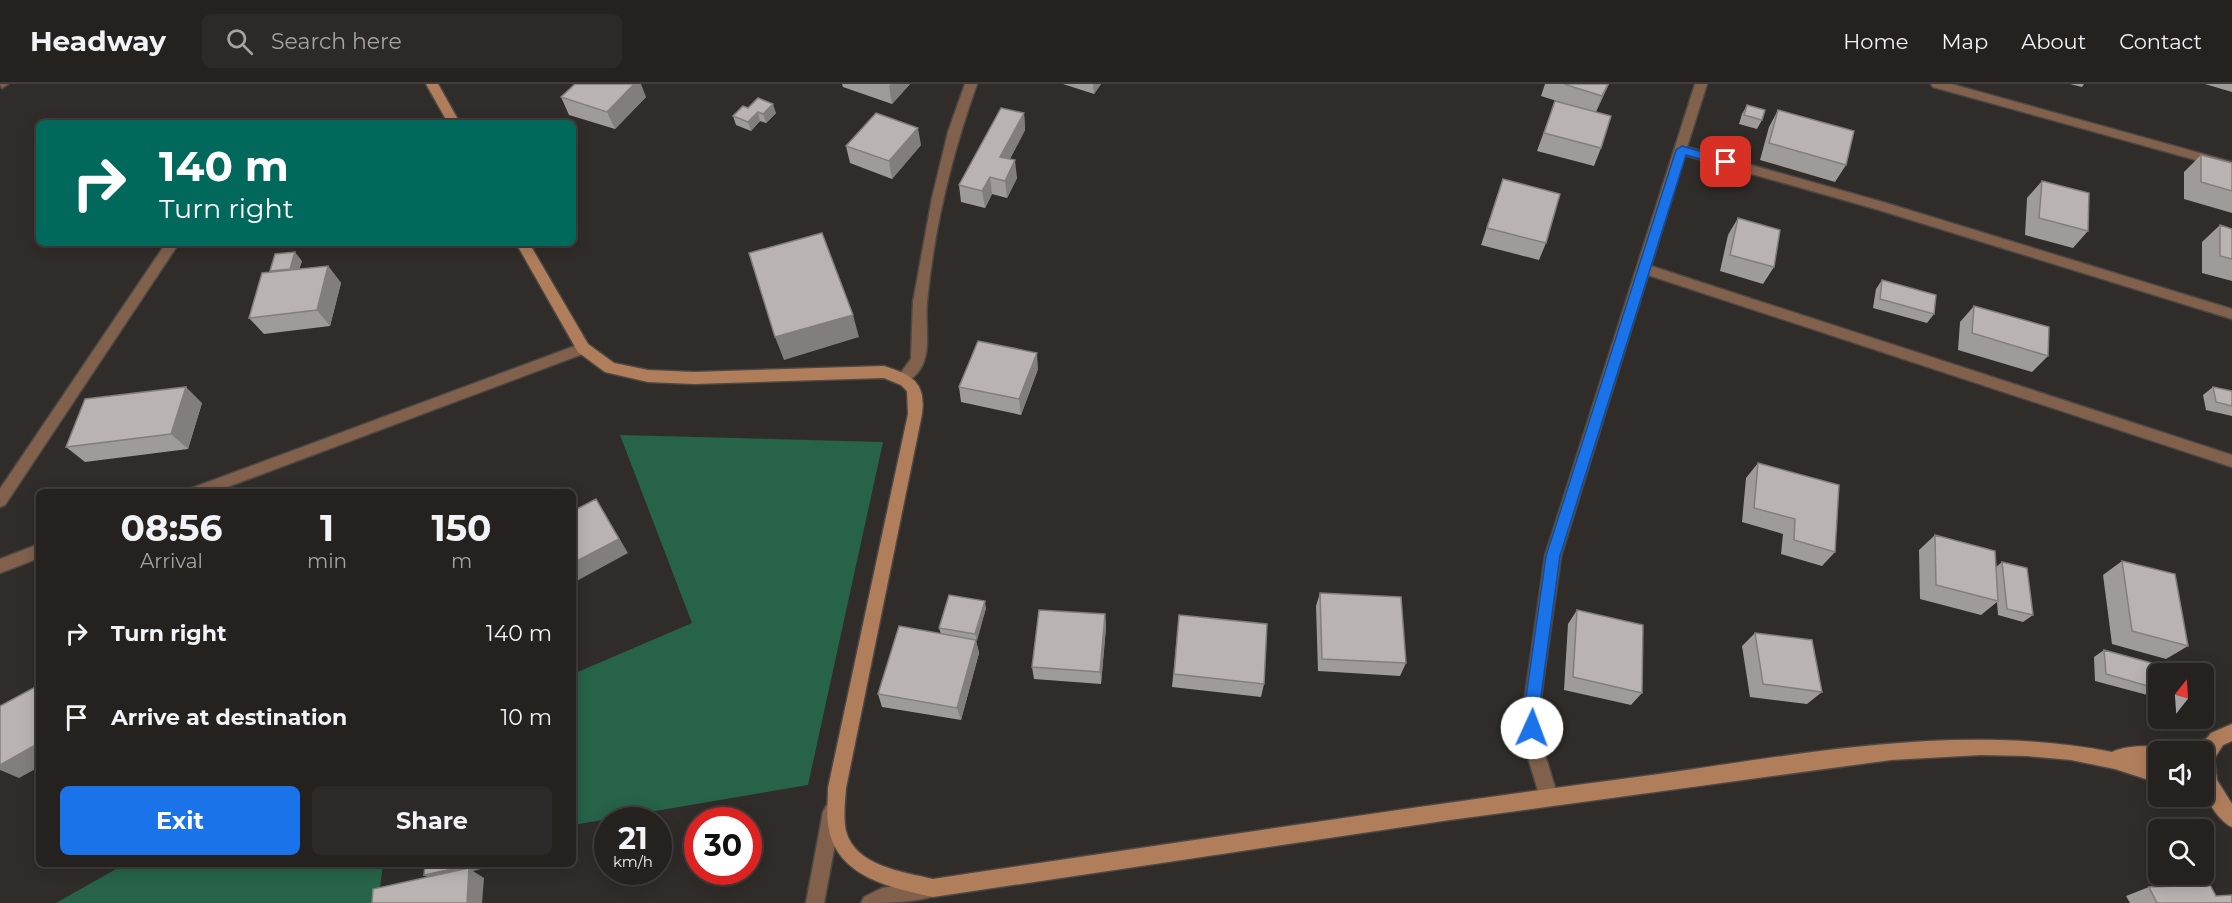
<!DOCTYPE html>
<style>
:root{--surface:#24211f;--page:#2c2928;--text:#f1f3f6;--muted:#a3a3a4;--line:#413e3d;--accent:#1a73e8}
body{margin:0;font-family:Montserrat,sans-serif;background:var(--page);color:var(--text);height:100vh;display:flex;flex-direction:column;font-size:22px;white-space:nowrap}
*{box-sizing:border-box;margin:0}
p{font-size:20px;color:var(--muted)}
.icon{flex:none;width:33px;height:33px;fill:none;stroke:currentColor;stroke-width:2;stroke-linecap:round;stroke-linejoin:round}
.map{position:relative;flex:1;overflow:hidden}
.sheet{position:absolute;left:36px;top:405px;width:540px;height:378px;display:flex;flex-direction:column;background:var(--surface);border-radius:9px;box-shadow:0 3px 15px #0003,0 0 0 2px var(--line)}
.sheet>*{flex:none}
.top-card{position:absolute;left:36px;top:36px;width:540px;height:126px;border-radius:9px;box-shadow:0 3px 15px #0003,0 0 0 2px var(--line);background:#00695c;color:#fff;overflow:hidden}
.needle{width:39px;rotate:17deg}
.tools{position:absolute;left:2148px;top:579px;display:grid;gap:12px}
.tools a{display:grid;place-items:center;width:66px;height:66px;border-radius:9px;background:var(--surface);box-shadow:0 3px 15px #0003,0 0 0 2px var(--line);font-size:30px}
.speed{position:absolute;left:594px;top:723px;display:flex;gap:12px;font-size:30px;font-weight:700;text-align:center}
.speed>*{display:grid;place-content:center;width:78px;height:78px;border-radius:50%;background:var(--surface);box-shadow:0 3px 15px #0003,0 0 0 2px var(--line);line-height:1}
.speed small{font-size:15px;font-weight:400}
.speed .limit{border:9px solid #d22;background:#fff;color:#111}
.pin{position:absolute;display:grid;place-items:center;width:51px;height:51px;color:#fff;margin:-26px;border-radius:12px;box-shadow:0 3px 9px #0006}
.me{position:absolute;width:66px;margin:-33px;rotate:2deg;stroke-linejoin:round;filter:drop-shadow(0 0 4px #0008)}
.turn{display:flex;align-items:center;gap:21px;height:126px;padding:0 24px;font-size:27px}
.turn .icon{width:78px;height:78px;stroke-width:2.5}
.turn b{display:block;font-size:42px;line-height:51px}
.eta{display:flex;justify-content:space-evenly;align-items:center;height:102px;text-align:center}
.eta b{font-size:36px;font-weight:700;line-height:42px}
.cta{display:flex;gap:12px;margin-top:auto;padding:12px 24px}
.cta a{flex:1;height:69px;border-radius:9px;background:var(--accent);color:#fff;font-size:24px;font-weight:700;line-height:69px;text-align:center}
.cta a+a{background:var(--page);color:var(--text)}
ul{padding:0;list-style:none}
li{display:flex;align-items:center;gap:18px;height:84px;padding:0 24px}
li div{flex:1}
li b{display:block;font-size:22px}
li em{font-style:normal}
header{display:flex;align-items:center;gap:36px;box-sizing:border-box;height:84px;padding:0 30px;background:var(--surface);border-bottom:2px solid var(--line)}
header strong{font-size:28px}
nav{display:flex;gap:33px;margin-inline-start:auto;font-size:21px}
.search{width:420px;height:54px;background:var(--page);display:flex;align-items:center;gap:15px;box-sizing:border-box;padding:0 21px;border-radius:9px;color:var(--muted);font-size:22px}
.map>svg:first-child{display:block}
</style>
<header>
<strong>Headway</strong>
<div class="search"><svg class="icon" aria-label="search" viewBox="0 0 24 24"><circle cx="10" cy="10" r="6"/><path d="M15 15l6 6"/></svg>Search here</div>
<nav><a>Home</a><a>Map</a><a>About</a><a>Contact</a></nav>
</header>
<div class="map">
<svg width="2232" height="819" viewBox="0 0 2232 819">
<rect width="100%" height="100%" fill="#302c29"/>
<path fill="#266349" d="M 620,351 L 883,358 L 808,701 L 573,741 L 573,590 L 692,539 Z
M 125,780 L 383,780 L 378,819 L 56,819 Z"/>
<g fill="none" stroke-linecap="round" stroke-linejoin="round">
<g stroke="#4c4845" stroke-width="3">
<path id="street" d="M 0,0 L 8,0 L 2,4 Z
M 965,0 L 977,0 C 952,70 934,144 927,218 C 925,235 930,262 924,277 C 921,287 909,301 899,298 L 897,294 L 911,275 L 913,218 L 932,114 L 948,48 Z
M 1695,0 L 1707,0 L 1687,63 L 1886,119 L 2232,225 L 2232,235 L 1879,126 L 1685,71 L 1651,182 L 2232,371 L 2232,383 L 1648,191 L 1561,472 L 1539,627 L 1542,661 L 1558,713 L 1555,719 L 1549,721 L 1543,719 L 1540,713 L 1524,661 L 1523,627 L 1545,472 Z
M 1931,0 L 1951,0 L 2232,78 L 2232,86 L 1933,3 Z
M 166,159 L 179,159 L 5,421 L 0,423 L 0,405 Z
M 583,259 L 590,264 L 588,268 L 214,408 L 190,408 L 192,404 Z
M 39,460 L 39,474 L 0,489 L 0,475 Z
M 832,719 L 838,722 L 841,728 L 824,819 L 806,819 L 823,728 L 826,722 Z
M 931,796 L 937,799 L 940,805 L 937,811 C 914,819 886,819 861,819 L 864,813 L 882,804 Z"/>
</g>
<g stroke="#4c4845" stroke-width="3">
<path id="secondary" d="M 426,0 L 438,0 L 460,39 L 448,39 Z
M 516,159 L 529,159 L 588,260 L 614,279 L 648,286 L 694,288 L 884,282 C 912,291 926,298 922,330 L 846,704 C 845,718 843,733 846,747 C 855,782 903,788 933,795 C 1168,760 1402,724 1637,693 C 1794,672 1955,637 2112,668 C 2123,662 2156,659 2165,668 L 2158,668 L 2158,679 L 2149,680 L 2158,683 L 2158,699 L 2115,685 L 2071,676 L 2027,672 L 1981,671 L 1891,676 L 1450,736 L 933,813 C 893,804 839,794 829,746 C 826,733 828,718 828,704 L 908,330 L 907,307 L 901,301 L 884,294 L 694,300 L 648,298 L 605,288 L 578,268 Z
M 2232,640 L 2232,657 L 2223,661 L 2214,675 L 2217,696 L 2232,720 L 2232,743 C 2220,738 2207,718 2204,706 C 2201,695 2204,679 2204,668 L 2180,668 L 2182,662 L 2206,655 L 2211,649 Z"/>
</g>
<use href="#street" fill="#82614c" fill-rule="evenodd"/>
<use href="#secondary" fill="#b17e5c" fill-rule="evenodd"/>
</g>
<path fill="#9f9b98" d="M 842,0 L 910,0 L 892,20 L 843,3 Z
M 1063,0 L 1101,0 L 1094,10 Z
M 1545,0 L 1609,0 L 1596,28 L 1601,64 L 1594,82 L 1537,67 L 1555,17 L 1566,20 L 1541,12 Z
M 2070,0 L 2084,0 L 2082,3 Z
M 2205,0 L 2232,0 L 2232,8 Z
M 561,13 L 646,13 L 615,45 L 569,31 Z
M 1747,21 L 1762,36 L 1757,45 L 1739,40 L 1742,30 Z
M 748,24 L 776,29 L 766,39 L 760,37 L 751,47 L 736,41 L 733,32 Z
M 1778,26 L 1846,81 L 1835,98 L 1760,76 L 1769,43 Z
M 1024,29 L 1025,46 L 1010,75 L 1017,94 L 1007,114 L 992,110 L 985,124 L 961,118 L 959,101 Z
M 921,61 L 892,95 L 850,79 L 846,62 Z
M 2201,71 L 2232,79 L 2232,129 L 2184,115 L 2184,88 Z
M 1503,95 L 1546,159 L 1539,176 L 1481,161 Z
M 2042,97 L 2088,147 L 2073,164 L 2025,151 L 2027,114 Z
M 1738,134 L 1774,183 L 1763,200 L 1720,187 L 1728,151 Z
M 2220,141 L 2232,145 L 2232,197 L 2202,189 L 2202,158 Z
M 302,177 L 299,185 L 328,182 L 341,199 L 330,242 L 264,250 L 249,234 L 271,188 L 270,187 Z
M 1882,196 L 1934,230 L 1927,239 L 1873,224 L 1876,205 Z
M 1974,222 L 2048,272 L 2032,288 L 1958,266 L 1960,238 Z
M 1038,285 L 1021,331 L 961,318 L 959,303 Z
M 2213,303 L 2232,307 L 2232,332 L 2206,326 L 2203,311 Z
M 202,319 L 188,365 L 85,378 L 66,363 Z
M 1758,379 L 1835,468 L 1822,482 L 1781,470 L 1783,450 L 1742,438 L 1746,394 Z
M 1935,451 L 1996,483 L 2002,478 L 2033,531 L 2023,538 L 1998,531 L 1997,518 L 1981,531 L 1920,515 L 1919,466 Z
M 2122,477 L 2188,562 L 2166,575 L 2112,560 L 2103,491 Z
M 1320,509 L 1406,579 L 1400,592 L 1318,587 L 1316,522 Z
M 986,524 L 976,557 L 979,569 L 961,636 L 882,623 L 878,610 L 941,550 L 939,544 Z
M 1577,526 L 1642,609 L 1631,621 L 1564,606 L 1568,540 Z
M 1105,530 L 1106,543 L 1101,600 L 1034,595 L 1032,583 Z
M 1179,531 L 1264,600 L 1261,613 L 1172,603 Z
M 1755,549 L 1822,608 L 1807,620 L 1750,613 L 1742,562 Z
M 2104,566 L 2158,590 L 2158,611 L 2155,613 L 2095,597 L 2094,573 Z
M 2149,803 L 2216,812 L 2232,819 L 2130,819 L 2126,812 Z"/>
<path fill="#827e7c" d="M 634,0 L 641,0 L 646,13 L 615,45 L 607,28 Z
M 891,0 L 910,0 L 892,20 L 889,2 Z
M 1093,0 L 1101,0 L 1094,10 Z
M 1608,0 L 1609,0 L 1595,29 L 1602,12 Z
M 773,20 L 776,29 L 766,39 L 763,30 Z
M 758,28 L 760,37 L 751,47 L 748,38 Z
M 1024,29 L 1025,46 L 1002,90 L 1000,73 Z
M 918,44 L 921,61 L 892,95 L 889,77 Z
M 1015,76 L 1017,94 L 1007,114 L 1005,97 Z
M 990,93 L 992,110 L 985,124 L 982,107 Z
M 295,168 L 302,177 L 297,193 L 290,185 Z
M 328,182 L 341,199 L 330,242 L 317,226 Z
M 853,231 L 859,253 L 784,276 L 775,253 Z
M 1037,269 L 1038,285 L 1021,331 L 1019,315 Z
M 186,303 L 202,319 L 188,365 L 171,350 Z
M 596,415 L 628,469 L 573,499 L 573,479 Z
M 985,517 L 986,524 L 977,557 L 975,550 Z
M 1105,530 L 1106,543 L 1101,600 L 1100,588 Z
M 976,556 L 979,569 L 961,636 L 957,624 Z
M 39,659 L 39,683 L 19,694 L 0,686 L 0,681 Z
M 475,780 L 485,780 L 485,784 L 473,787 L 484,794 L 482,819 L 467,819 L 424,791 Z"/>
<path fill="#b9b4b1" stroke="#827e7c" stroke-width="1.5" d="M 575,0 L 634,0 L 607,28 L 561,13 Z
M 1564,0 L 1608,0 L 1602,12 Z
M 758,14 L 773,20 L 763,30 L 758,28 L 748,38 L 733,32 L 743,22 L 748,24 Z
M 1555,17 L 1611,32 L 1601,64 L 1544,49 Z
M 1747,21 L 1765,26 L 1762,36 L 1744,31 Z
M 1001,24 L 1024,29 L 1000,73 L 1015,76 L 1005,97 L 990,93 L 982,107 L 959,101 Z
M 1778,26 L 1854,47 L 1846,81 L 1769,59 Z
M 876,29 L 918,44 L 889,77 L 846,62 Z
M 2201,71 L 2232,79 L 2232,107 L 2201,98 Z
M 1503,95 L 1560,110 L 1546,159 L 1487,144 Z
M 2042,97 L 2089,109 L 2088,147 L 2039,134 Z
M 1738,134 L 1780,146 L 1774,183 L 1730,171 Z
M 2220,141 L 2232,145 L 2232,175 L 2220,172 Z
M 822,149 L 853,231 L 775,253 L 749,169 Z
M 295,168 L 290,185 L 270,187 L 275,170 Z
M 328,182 L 317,226 L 249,234 L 262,189 Z
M 1882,196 L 1936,211 L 1934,230 L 1880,215 Z
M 1974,222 L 2049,243 L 2048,272 L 1972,249 Z
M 978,257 L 1037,269 L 1019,315 L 959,303 Z
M 186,303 L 171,350 L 66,363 L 85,315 Z
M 2213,303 L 2232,307 L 2232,322 L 2216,318 Z
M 1758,379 L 1839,401 L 1835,468 L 1794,456 L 1795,435 L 1754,424 Z
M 596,415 L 619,455 L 573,479 L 573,427 Z
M 1935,451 L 1995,467 L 1998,517 L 1936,501 Z
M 2122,477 L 2175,490 L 2188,562 L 2132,547 Z
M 2002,478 L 2027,484 L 2033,531 L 2007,525 Z
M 1320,509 L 1401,513 L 1406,579 L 1322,575 Z
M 949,511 L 985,517 L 975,550 L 939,544 Z
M 1039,526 L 1105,530 L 1100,588 L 1032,583 Z
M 1577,526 L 1643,541 L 1642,609 L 1573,593 Z
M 1179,531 L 1267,540 L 1264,600 L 1174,590 Z
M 899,542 L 976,556 L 957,624 L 878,610 Z
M 1755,549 L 1812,556 L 1822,608 L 1763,600 Z
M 2104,566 L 2163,582 L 2164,590 L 2158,590 L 2158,605 L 2106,590 Z
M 39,601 L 39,659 L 0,681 L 0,622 Z
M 425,780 L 475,780 L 424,791 Z
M 469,784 L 467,819 L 372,819 L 373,805 Z
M 2210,801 L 2216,812 L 2232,811 L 2232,819 L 2157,819 L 2149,803 Z"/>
<path fill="#1a73e8" stroke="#114b97" stroke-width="1.5" d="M 1682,62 L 1730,76 L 1732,78 L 1726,82 L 1686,71 L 1560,472 L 1539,627 L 1540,644 L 1538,649 L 1532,651 L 1527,649 L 1524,627 L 1546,472 L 1676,66 Z"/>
</svg>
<div class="tools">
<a><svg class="needle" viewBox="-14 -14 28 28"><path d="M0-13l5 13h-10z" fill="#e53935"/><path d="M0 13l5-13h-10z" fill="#a3a3a4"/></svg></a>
<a><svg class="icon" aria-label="sound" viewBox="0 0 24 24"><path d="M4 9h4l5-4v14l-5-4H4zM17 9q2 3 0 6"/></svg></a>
<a><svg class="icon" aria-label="search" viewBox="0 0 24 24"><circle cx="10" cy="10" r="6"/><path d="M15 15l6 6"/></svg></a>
</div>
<div class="speed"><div>21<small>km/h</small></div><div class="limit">30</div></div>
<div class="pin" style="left:1726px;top:78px;background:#d93025"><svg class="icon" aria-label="arrive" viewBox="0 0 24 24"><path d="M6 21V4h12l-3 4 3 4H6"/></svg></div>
<svg class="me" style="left:1532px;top:644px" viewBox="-20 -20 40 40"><circle r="19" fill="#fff"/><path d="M0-13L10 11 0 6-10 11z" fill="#1a73e8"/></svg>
<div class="top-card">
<div class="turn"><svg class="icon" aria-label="right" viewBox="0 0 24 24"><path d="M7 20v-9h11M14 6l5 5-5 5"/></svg><div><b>140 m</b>Turn right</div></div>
</div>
<section class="sheet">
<div class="eta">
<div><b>08:56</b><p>Arrival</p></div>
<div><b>1</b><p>min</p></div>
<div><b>150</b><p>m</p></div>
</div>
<ul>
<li><svg class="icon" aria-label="right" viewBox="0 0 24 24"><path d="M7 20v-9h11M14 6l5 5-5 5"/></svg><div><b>Turn right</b></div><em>140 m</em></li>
<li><svg class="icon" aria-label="arrive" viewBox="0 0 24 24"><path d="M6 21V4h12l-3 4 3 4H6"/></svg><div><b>Arrive at destination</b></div><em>10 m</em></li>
</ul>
<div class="cta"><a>Exit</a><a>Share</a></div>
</section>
</div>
